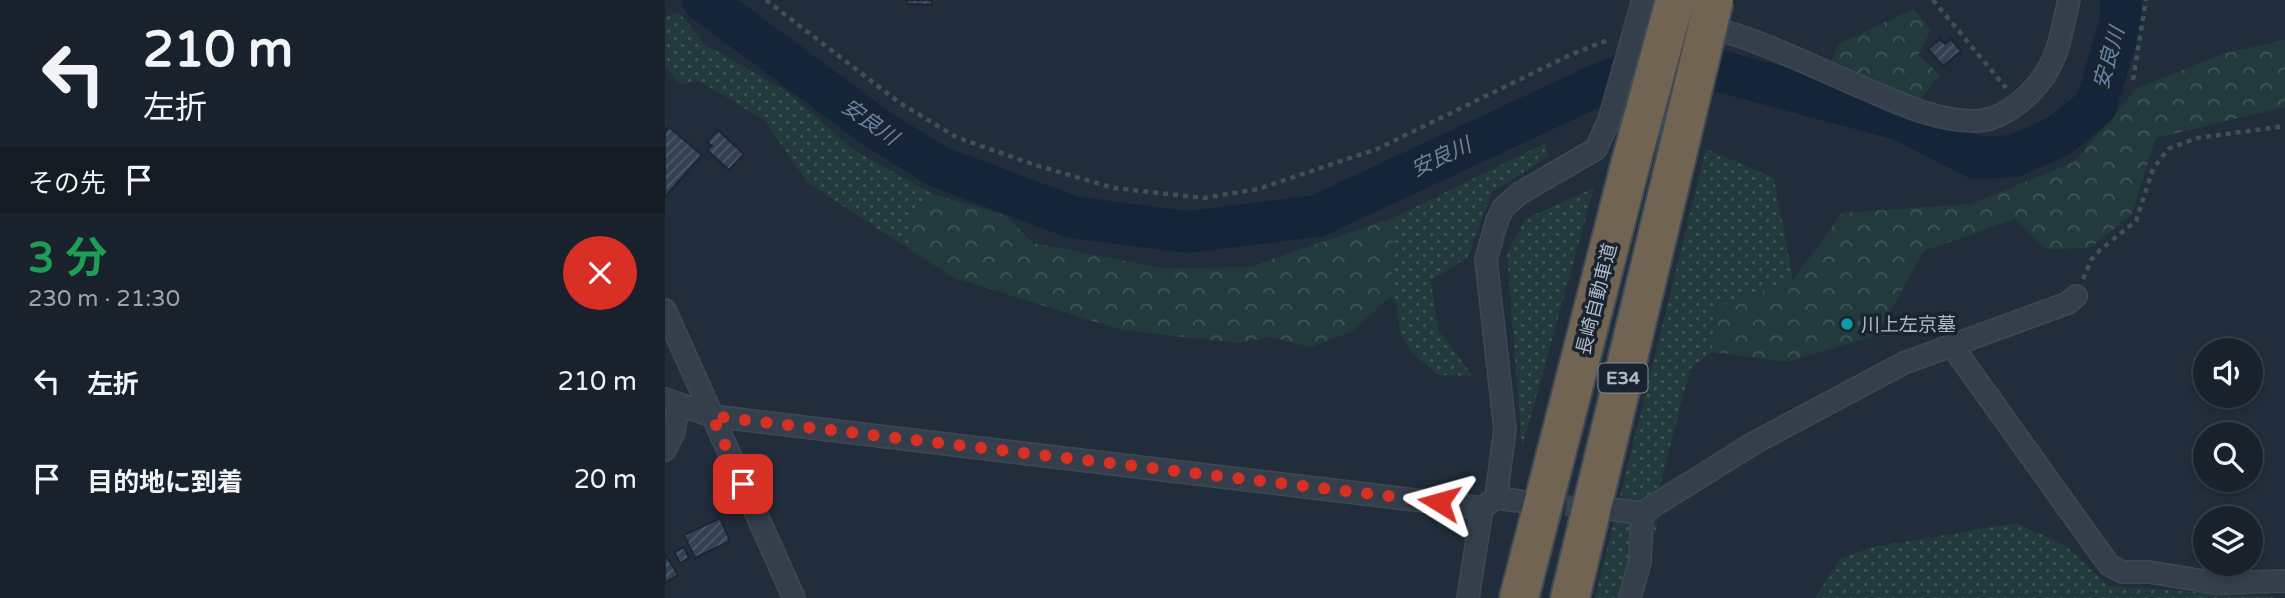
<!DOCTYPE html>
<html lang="ja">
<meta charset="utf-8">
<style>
:root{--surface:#19222c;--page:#262f38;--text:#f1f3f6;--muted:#9fa4a9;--line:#373f48}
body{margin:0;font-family:"Varela Round","Noto Sans JP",sans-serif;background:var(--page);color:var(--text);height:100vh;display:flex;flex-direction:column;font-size:26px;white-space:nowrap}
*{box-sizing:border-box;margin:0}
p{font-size:23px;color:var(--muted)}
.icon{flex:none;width:38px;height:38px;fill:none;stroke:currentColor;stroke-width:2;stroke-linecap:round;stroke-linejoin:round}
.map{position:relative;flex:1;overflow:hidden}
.details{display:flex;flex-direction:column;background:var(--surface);width:665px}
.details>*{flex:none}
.hud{background:#19222c;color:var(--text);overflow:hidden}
.tools{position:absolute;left:1528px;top:338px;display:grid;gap:14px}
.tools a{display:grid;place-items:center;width:70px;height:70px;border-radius:50%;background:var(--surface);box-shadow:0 4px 10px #0003,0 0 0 2px var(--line);font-size:35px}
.pin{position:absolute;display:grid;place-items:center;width:60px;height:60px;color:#fff;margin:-30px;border-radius:14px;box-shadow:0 4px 10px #0006}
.me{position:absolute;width:77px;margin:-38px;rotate:278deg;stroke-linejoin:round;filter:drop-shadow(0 0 5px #0008)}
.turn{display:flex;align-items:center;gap:24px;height:147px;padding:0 28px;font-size:32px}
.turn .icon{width:91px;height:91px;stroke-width:2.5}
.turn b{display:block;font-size:49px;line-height:60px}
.then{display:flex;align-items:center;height:66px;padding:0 28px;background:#0003;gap:14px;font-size:26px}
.round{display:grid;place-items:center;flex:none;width:74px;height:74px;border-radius:37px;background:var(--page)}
.head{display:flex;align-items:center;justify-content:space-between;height:119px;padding:0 28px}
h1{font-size:42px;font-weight:700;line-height:52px;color:#1e9e55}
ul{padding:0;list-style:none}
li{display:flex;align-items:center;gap:21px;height:98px;padding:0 28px}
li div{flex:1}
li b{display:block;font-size:26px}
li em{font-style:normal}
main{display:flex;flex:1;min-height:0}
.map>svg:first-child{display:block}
</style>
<main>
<section class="details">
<div class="hud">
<div class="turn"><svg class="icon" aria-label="left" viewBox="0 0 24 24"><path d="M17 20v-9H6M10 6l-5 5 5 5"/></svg><div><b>210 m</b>左折</div></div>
<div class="then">その先<svg class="icon" aria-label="arrive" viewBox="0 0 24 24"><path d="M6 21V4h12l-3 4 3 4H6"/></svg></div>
</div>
<div class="head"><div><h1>3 分</h1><p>230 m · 21:30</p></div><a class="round" style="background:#d93025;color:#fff"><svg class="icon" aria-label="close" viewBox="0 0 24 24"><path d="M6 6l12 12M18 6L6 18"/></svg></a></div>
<ul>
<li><svg class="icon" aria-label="left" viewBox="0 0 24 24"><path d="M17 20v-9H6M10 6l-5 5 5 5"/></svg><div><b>左折</b></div><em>210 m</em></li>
<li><svg class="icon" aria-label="arrive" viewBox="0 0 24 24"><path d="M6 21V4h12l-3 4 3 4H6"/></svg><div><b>目的地に到着</b></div><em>20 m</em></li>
</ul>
</section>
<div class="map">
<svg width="1620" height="598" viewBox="0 0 1620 598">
<defs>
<pattern id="grass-dots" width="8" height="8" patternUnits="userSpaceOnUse" patternTransform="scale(1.75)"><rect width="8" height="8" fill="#233a3c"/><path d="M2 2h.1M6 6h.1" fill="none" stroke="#405457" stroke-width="1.8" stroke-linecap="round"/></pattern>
<pattern id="forest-crowns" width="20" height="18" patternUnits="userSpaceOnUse" patternTransform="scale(1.75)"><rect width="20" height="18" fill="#233a3c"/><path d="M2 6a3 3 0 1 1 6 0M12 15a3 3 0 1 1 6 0" fill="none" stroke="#405457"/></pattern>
<pattern id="building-hatch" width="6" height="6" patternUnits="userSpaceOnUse" patternTransform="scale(1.75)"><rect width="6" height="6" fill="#334152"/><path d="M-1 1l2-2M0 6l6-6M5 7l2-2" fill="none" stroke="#4e5a69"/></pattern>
</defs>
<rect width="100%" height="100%" fill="#212d3b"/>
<path fill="url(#grass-dots)" d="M 13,12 L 41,45 L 121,91 L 190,151 L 268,194 L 248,212 L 246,250 L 143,183 L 99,120 L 36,82 L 15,84 L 0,66 L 0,18 Z
M 881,143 L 883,157 L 827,192 L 803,257 L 766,280 L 773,330 L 808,376 L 773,375 L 746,352 L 735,333 L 732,306 L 726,296 L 730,217 Z
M 1041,149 L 1109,178 L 1128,280 L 1053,307 L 1047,352 L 1025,369 L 994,490 L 995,513 L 974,598 L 930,598 Z
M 929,188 L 857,448 L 842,253 L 860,219 Z
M 1352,523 L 1402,547 L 1443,586 L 1620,598 L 1150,598 L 1176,558 L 1208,547 Z"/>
<path fill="url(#forest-crowns)" d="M 1249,9 L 1266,30 L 1253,55 L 1275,75 L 1254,101 L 1166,63 L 1173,44 Z
M 1620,40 L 1620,107 L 1491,138 L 1466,215 L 1425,248 L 1381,249 L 1350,219 L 1259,251 L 1212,335 L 1122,362 L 1047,352 L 1053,307 L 1128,280 L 1177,213 L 1306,204 L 1409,162 L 1471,89 L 1557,54 Z
M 268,194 L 340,215 L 368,243 L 497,268 L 585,267 L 730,217 L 726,296 L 686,332 L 645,347 L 606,337 L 573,343 L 457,330 L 287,277 L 246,250 L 248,212 Z"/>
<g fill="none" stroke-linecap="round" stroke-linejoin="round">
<path stroke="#142539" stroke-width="42" d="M 38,0 L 211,128 L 272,166 L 407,217 L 522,232 L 652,216 L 935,84 L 999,59 L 1062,73 L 1237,120 L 1311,158 L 1349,156 L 1394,136 L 1431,106 L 1456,20 L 1456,0"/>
</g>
<path fill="url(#building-hatch)" stroke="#1c2632" stroke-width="2" d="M 242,0 L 267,0 L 267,5 L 242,4 Z
M 1275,39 L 1280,44 L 1286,39 L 1296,51 L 1278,66 L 1263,49 Z
M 4,127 L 37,155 L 0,197 L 0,132 Z
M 53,130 L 79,154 L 64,170 L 42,150 L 47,146 L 42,142 Z
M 55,518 L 65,541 L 30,558 L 19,535 Z
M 19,547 L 24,558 L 15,563 L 9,552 Z
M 0,554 L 13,575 L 0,583 Z"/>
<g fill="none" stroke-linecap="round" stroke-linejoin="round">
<path stroke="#364250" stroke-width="21" stroke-dasharray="21 10" stroke-linecap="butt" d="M 870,502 L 935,509"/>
<g stroke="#3e4854" stroke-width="24">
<path id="minor" d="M 1035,25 C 1094,38 1148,67 1203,90 C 1238,105 1272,121 1310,121 C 1340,121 1372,91 1385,66 C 1396,45 1398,23 1404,0
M 0,310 L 129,598
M 1287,346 L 1444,565 L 1457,572 L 1484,572 L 1551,583 L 1620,581
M 0,399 L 47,416 L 817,508 L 831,498 L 854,501
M 0,450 L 9,432 L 13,404
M 831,498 L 840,429 L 821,259 L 832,221 L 838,208 L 855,193 L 931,149 L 944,120 L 978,0
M 951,510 L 977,513 L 975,561 L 965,598
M 977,513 L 1089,443 L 1239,363 L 1403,303 L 1411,296
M 803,598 L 817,508"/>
</g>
<g stroke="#404a56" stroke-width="42">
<path id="motorway" d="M 854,598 L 966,162
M 905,598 L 1011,159"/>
</g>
<path stroke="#3c5355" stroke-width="4.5" stroke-dasharray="5 5" stroke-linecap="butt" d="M 101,0 L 235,103 L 291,137 L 370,165 L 449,188 L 539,198 L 593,189 L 712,149 L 907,54 L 946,39
M 1268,0 L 1341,88
M 1468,80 L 1481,0
M 1418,279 L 1426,260 L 1435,250 L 1471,221 L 1488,169 L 1503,149 L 1532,138 L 1620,126"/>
<use href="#minor" stroke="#353f4b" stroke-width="21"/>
<use href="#motorway" stroke="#726452" stroke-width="38"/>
<g stroke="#404a56" stroke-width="42" stroke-linecap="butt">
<path id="motorway-bridge" d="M 1011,159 L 1049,0
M 966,162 L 1010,0"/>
</g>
<use href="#motorway-bridge" stroke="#726452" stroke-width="38"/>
</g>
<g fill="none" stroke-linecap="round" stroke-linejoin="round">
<path stroke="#d93025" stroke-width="12" stroke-dasharray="0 21.6" d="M 78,484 L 47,416 L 774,502"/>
</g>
<circle fill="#0f9aa8" stroke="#1a2430" stroke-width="2.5" cx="1182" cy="324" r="7"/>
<g text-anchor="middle" stroke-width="7" stroke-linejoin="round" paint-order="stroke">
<rect fill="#1a2430" stroke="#838d9a" stroke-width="2" x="933.5" y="363.5" width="49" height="29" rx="5"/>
<g font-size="18" font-weight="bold" fill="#b0bac7">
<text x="958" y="384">E34</text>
</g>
<g font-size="19" fill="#b0bac7" stroke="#1a2430">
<text transform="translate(931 299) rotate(-76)" y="7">長崎自動車道</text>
</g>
<g font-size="19" fill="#b0bac7" stroke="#1a2430" text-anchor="start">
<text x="1196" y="331">川上左京墓</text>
</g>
<g font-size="21" font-style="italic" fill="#6785a8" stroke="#1a2430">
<text transform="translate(1444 58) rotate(-74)" y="7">安良川</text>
<text transform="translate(205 122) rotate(35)" y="7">安良川</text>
<text transform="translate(776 157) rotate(-25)" y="7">安良川</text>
</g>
</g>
</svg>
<div class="tools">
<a><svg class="icon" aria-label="sound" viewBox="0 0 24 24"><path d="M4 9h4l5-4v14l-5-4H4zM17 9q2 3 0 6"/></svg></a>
<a><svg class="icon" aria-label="search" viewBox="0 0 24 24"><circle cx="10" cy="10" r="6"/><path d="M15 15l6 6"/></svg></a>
<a><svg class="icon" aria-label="layers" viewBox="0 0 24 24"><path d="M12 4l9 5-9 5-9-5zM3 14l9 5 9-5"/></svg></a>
</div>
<div class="pin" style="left:78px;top:484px;background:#d93025"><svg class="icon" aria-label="arrive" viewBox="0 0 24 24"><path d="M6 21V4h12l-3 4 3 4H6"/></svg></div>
<svg class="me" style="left:774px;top:502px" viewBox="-20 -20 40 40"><path d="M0-17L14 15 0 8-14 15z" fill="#d93025" stroke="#fff" stroke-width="4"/></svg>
</div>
</main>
